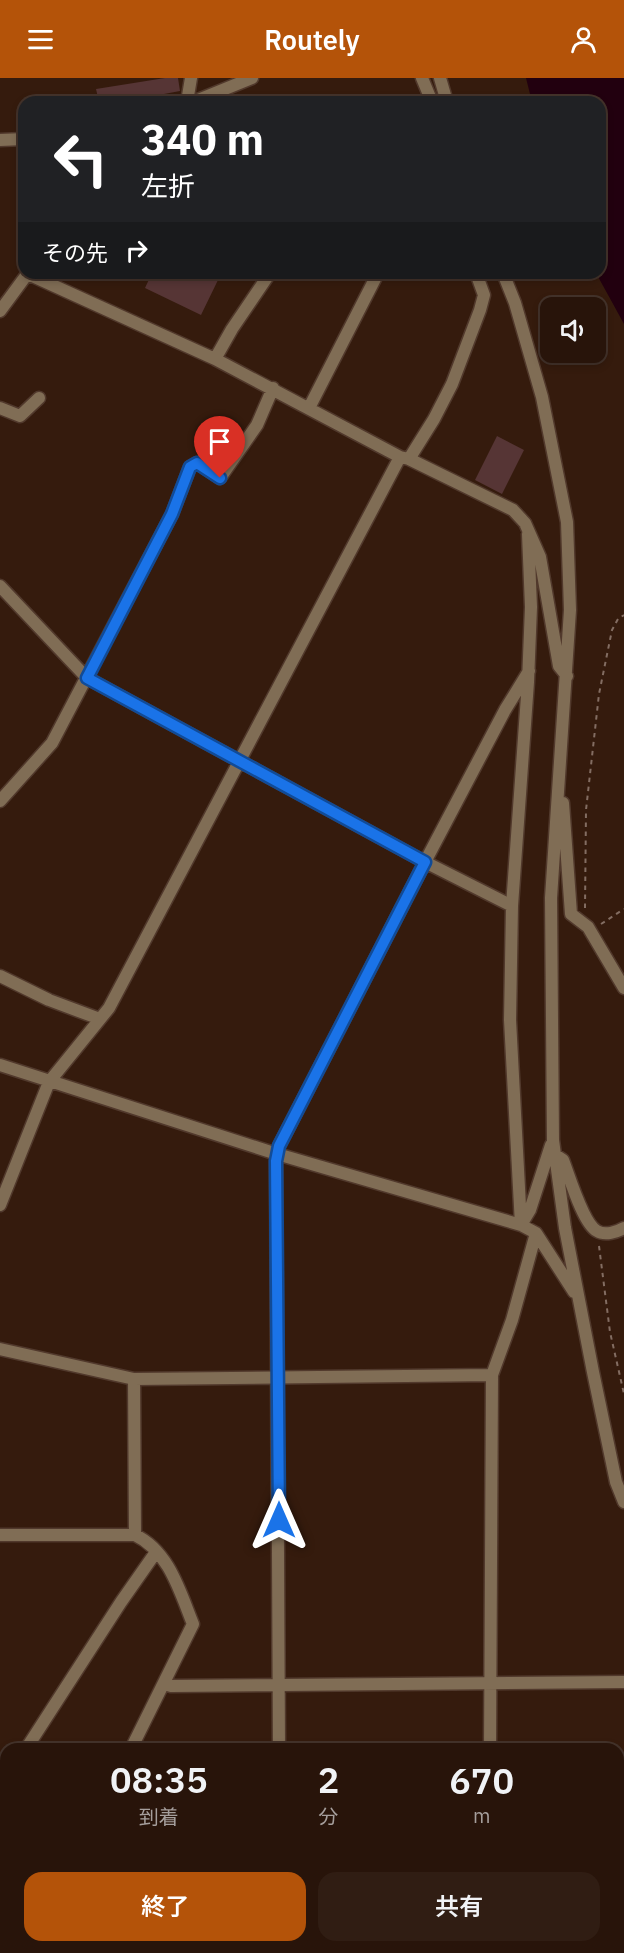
<!DOCTYPE html>
<html lang="ja">
<meta charset="utf-8">
<style>
:root{--surface:#28140a;--page:#301d13;--text:#f1f3f6;--muted:#a59e9c;--line:#44332b;--accent:#b45309}
body{margin:0;font-family:"IBM Plex Sans","Noto Sans JP",sans-serif;background:var(--page);color:var(--text);height:100vh;display:flex;flex-direction:column;font-size:22px;white-space:nowrap}
*{box-sizing:border-box;margin:0}
p{font-size:20px;color:var(--muted)}
.icon{flex:none;width:33px;height:33px;fill:none;stroke:currentColor;stroke-width:2;stroke-linecap:round;stroke-linejoin:round}
.map{position:relative;flex:1;overflow:hidden}
.details{position:absolute;left:0px;top:1665px;width:624px;height:210px;display:flex;flex-direction:column;background:var(--surface);border-radius:18px 18px 0 0;box-shadow:0 3px 9px #0003,0 0 0 2px var(--line)}
.details>*{flex:none}
.top-card{position:absolute;left:18px;top:18px;width:588px;height:183px;border-radius:18px;box-shadow:0 3px 9px #0003,0 0 0 2px var(--line);background:#202124;color:#fff;overflow:hidden}
.buttons{position:absolute;left:540px;top:219px;display:grid;gap:12px}
.buttons a{display:grid;place-items:center;width:66px;height:66px;border-radius:12px;background:var(--surface);box-shadow:0 3px 9px #0003,0 0 0 2px var(--line);font-size:30px}
.pin{position:absolute;display:grid;place-items:center;width:51px;height:51px;color:#fff;margin:-62px -26px;border-radius:50% 50% 50% 0;rotate:-45deg;box-shadow:0 0 6px #0007}
.pin .icon{rotate:45deg}
.me{position:absolute;width:66px;margin:-33px;rotate:0deg;stroke-linejoin:round;filter:drop-shadow(0 0 4px #0008)}
.turn{display:flex;align-items:center;gap:21px;height:126px;padding:0 24px;font-size:27px}
.turn .icon{width:78px;height:78px;stroke-width:2.5}
.turn b{display:block;font-size:42px;line-height:51px}
.then{display:flex;align-items:center;height:57px;padding:0 24px;background:#0003;gap:12px;font-size:22px}
.eta{display:flex;justify-content:space-evenly;align-items:center;height:102px;text-align:center}
.eta b{font-size:36px;font-weight:600;line-height:42px}
.primary-button{display:flex;gap:12px;margin-top:auto;padding:12px 24px}
.primary-button a{flex:1;height:69px;border-radius:18px;background:var(--accent);color:#fff;font-size:24px;font-weight:600;line-height:69px;text-align:center}
.primary-button a+a{background:var(--page);color:var(--text)}
header{display:flex;justify-content:space-between;align-items:center;height:78px;padding:0 24px;background:var(--accent);color:#fff;font-size:27px;font-weight:600}
.map>svg:first-child{display:block}
</style>
<header><svg class="icon" aria-label="menu" viewBox="0 0 24 24"><path d="M4 6h16M4 12h16M4 18h16"/></svg>Routely<svg class="icon" aria-label="person" viewBox="0 0 24 24"><circle cx="12" cy="8" r="4"/><path d="M4 21q1-7 8-7t8 7"/></svg></header>
<div class="map">
<svg width="624" height="1875" viewBox="0 0 624 1875">
<rect width="100%" height="100%" fill="#351b0d"/>
<path fill="#22000f" d="M 526,0 L 624,0 L 624,246 L 596,195 L 600,195 L 600,24 L 532,24 Z"/>
<path fill="#563535" d="M 165,0 L 178,0 L 180,13 L 137,21 L 137,24 L 99,24 L 96,11 Z
M 152,195 L 204,195 L 218,202 L 201,237 L 145,210 Z
M 497,358 L 524,372 L 502,416 L 475,402 Z"/>
<g fill="none" stroke-linecap="round" stroke-linejoin="round">
<g stroke="#51392c" stroke-width="15">
<path id="minor" d="M 422,0 L 432,24
M 440,0 L 447,24
M 187,24 L 191,0
M 193,24 L 252,0
M 0,62 L 24,61
M 503,195 L 515,225 L 542,319 L 567,444 L 570,532 L 551,820 L 553,1062 L 565,1150 L 593,1294 L 616,1404 L 624,1424
M 28,196 L 215,281 L 400,379
M 0,233 L 28,195
M 215,281 L 232,251 L 270,195
M 0,330 L 20,338 L 39,320
M 309,330 L 378,195
M 409,381 L 434,341 L 452,306 L 480,232 L 484,217 L 476,195
M 0,508 L 87,600 L 425,784 L 512,828
M 0,723 L 52,665 L 172,436 L 190,389 L 197,385 L 220,400 L 257,347 L 273,310
M 563,725 L 571,836 L 588,849 L 624,910
M 0,898 L 49,922 L 100,941
M 0,987 L 277,1076 L 521,1147 L 536,1155 L 574,1214
M 554,1076 L 563,1082 C 569,1097 583,1146 597,1153 C 605,1158 617,1154 624,1150
M 0,1127 L 49,1004 L 109,930 L 400,379 L 409,381 L 513,432 L 525,445 L 540,479 L 559,588 L 567,598
M 521,1147 L 510,942 L 512,828 L 528,604 L 531,529 L 528,456
M 521,1147 L 530,1132 L 551,1067
M 0,1271 L 134,1301 L 492,1297
M 134,1301 L 135,1457
M 0,1457 L 135,1457 C 169,1473 180,1514 193,1546 L 131,1671
M 164,1606 L 171,1608 L 624,1604
M 26,1671 L 121,1524 L 156,1474
M 279,1671 L 276,1083 L 279,1068 L 425,784 L 505,632 L 529,593
M 490,1671 L 492,1297 L 512,1242 L 536,1155
M 0,1732 L 6,1718
M 0,1746 L 6,1748
M 94,1869 L 94,1875
M 161,1869 L 161,1875
M 493,1869 L 493,1875
M 279,1875 L 279,1869"/>
</g>
<path stroke="#836d62" stroke-width="2" stroke-dasharray="4.5 4.5" stroke-linecap="butt" d="M 585,830 L 586,732 L 599,616 L 612,552 L 618,541 L 624,537
M 601,846 L 624,831
M 599,1168 L 610,1254 L 624,1316"/>
<use href="#minor" stroke="#806d55" stroke-width="12"/>
</g>
<g fill="none" stroke-linecap="round" stroke-linejoin="round">
<g stroke="#114b97" stroke-width="15">
<path id="route" d="M 220,400 L 197,385 L 190,389 L 172,436 L 87,600 L 425,784 L 279,1068 L 276,1083 L 279,1442"/>
</g>
<use href="#route" stroke="#1a73e8" stroke-width="10"/>
</g>
</svg>
<div class="buttons">
<a><svg class="icon" aria-label="sound" viewBox="0 0 24 24"><path d="M4 9h4l5-4v14l-5-4H4zM17 9q2 3 0 6"/></svg></a>
</div>
<div class="pin" style="left:220px;top:400px;background:#d93025"><svg class="icon" aria-label="arrive" viewBox="0 0 24 24"><path d="M6 21V4h12l-3 4 3 4H6"/></svg></div>
<svg class="me" style="left:279px;top:1442px" viewBox="-20 -20 40 40"><path d="M0-17L14 15 0 8-14 15z" fill="#1a73e8" stroke="#fff" stroke-width="4"/></svg>
<div class="top-card">
<div class="turn"><svg class="icon" aria-label="left" viewBox="0 0 24 24"><path d="M17 20v-9H6M10 6l-5 5 5 5"/></svg><div><b>340 m</b>左折</div></div>
<div class="then">その先<svg class="icon" aria-label="right" viewBox="0 0 24 24"><path d="M7 20v-9h11M14 6l5 5-5 5"/></svg></div>
</div>
<section class="details">
<div class="eta">
<div><b>08:35</b><p>到着</p></div>
<div><b>2</b><p>分</p></div>
<div><b>670</b><p>m</p></div>
</div>
<div class="primary-button"><a>終了</a><a>共有</a></div>
</section>
</div>
